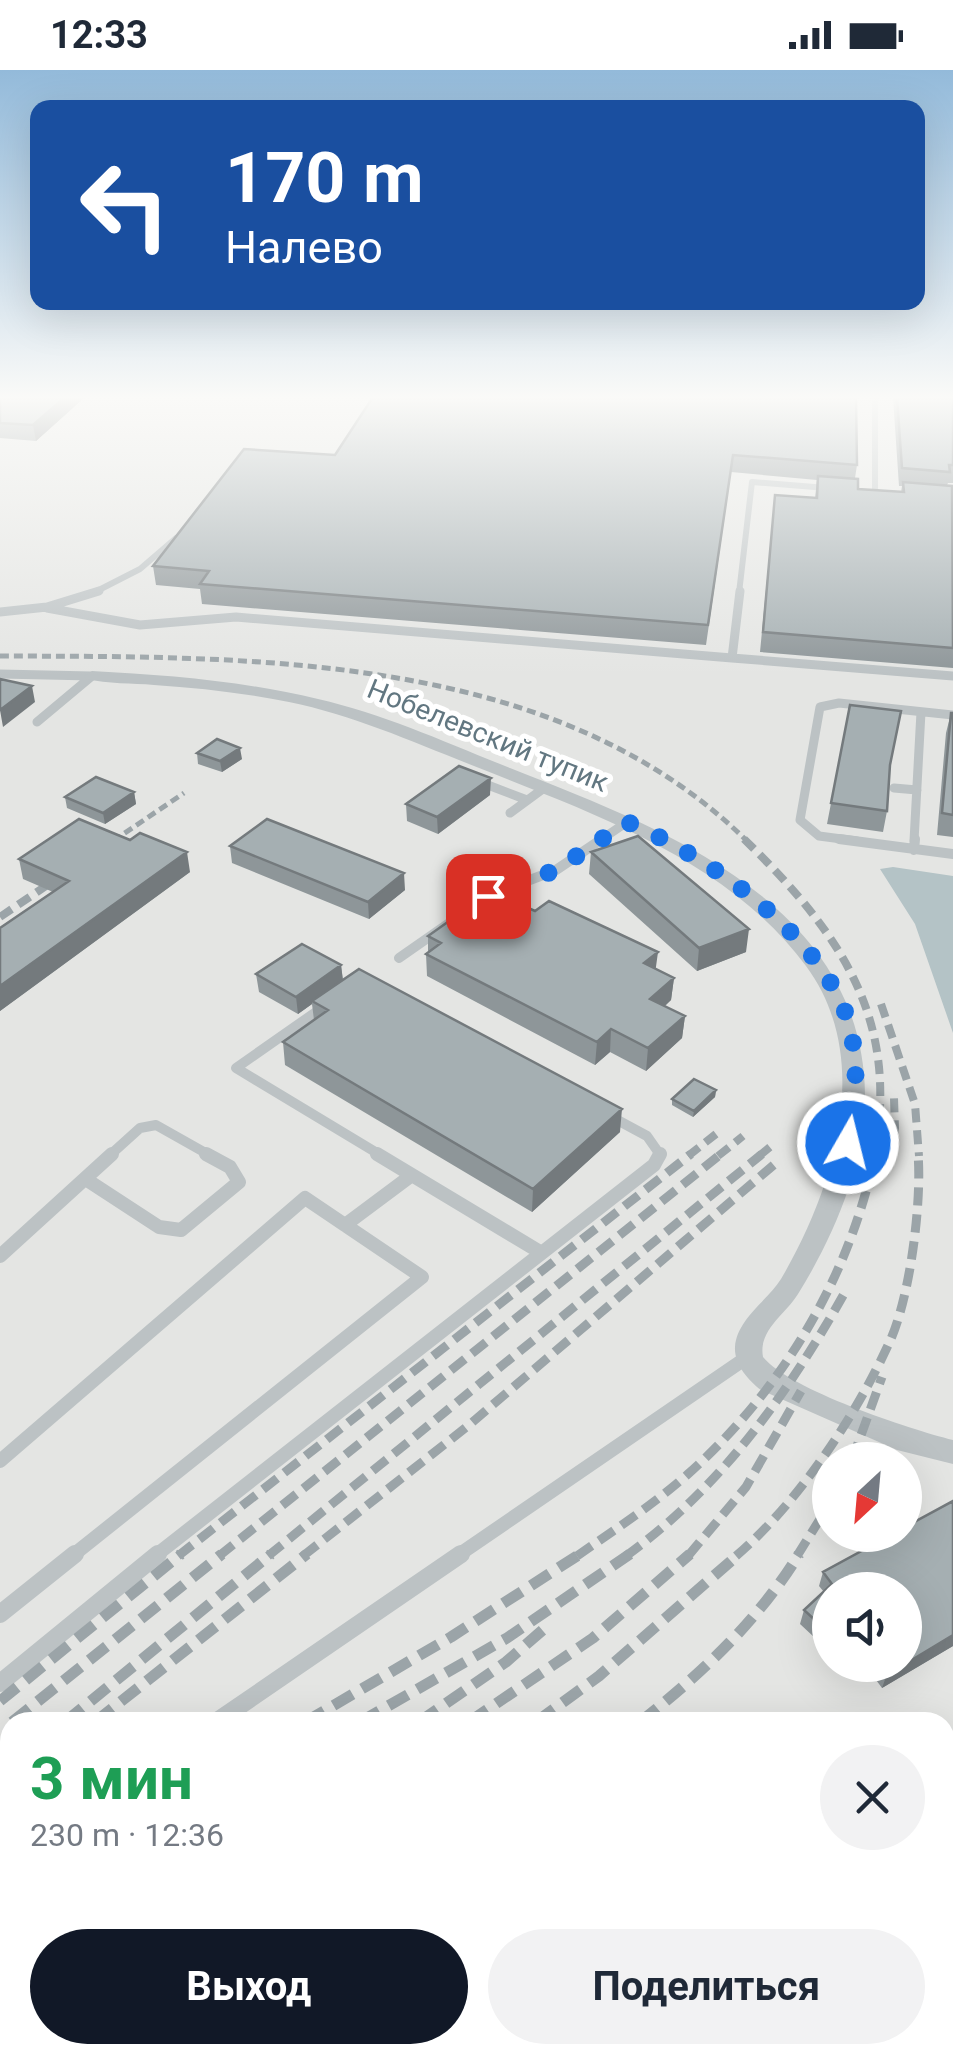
<!DOCTYPE html>
<html lang="ru">
<meta charset="utf-8">
<style>
:root{--surface:#fff;--page:#f2f2f3;--text:#1f2937;--muted:#747a83;--accent:#111827}
body{margin:0;font-family:Roboto,sans-serif;background:var(--page);color:var(--text);height:100vh;display:flex;flex-direction:column;font-size:38px;white-space:nowrap}
*{box-sizing:border-box;margin:0}
p{font-size:32px;color:var(--muted)}
.icon{flex:none;width:55px;height:55px;fill:none;stroke:currentColor;stroke-width:2;stroke-linecap:round;stroke-linejoin:round}
.map{position:relative;flex:1;overflow:hidden}
.side{position:absolute;left:0px;top:1642px;width:955px;height:352px;display:flex;flex-direction:column;background:var(--surface);border-radius:30px 30px 0 0;box-shadow:0 10px 40px #0002}
.side>*{flex:none}
.top-card{position:absolute;left:30px;top:30px;width:895px;height:210px;border-radius:20px;box-shadow:0 10px 40px #0002;background:#1a4fa0;color:#fff;overflow:hidden}
.needle{width:65px;rotate:206deg}
.fabs{position:absolute;left:812px;top:1372px;display:grid;gap:20px}
.fabs a{display:grid;place-items:center;width:110px;height:110px;border-radius:50%;background:var(--surface);box-shadow:0 10px 40px #0002;font-size:50px}
.pin{position:absolute;display:grid;place-items:center;width:85px;height:85px;color:#fff;margin:-42px;border-radius:20px;box-shadow:0 5px 15px #0006}
.me{position:absolute;width:110px;margin:-55px;rotate:8deg;stroke-linejoin:round;filter:drop-shadow(0 0 8px #0008)}
.turn{display:flex;align-items:center;gap:35px;height:210px;padding:0 30px;font-size:45px}
.turn .icon{width:130px;height:130px;stroke-width:2.5}
.turn b{display:block;font-size:70px;line-height:85px}
.round{display:grid;place-items:center;flex:none;width:105px;height:105px;border-radius:52px;background:var(--page)}
.overview{display:flex;align-items:center;justify-content:space-between;height:170px;padding:0 30px}
h1{font-size:60px;font-weight:700;line-height:75px;color:#1e9e55}
.button{display:flex;gap:20px;margin-top:auto;padding:20px 30px}
.button a{flex:1;height:115px;border-radius:60px;background:var(--accent);color:#fff;font-size:40px;font-weight:700;line-height:115px;text-align:center}
.button a+a{background:var(--page);color:var(--text)}
.status{display:flex;justify-content:space-between;align-items:center;height:70px;padding:0 50px;background:var(--surface);direction:ltr}
.status svg{height:28px;fill:currentColor}
.map>svg:first-child{display:block}
</style>
<div class="status"><b>12:33</b><svg viewBox="0 0 49 12"><path d="M0 12V9h3v3zM5 12V6h3v6zM10 12V3h3v9zM15 12V0h3v12zM26 1h20v11H26zM47 4h2v5h-2z"/></svg></div>
<div class="map">
<svg width="953" height="1994" viewBox="0 0 953 1994">
<rect width="100%" height="100%" fill="#f4f4ef"/>
<path fill="#e4e5e3" fill-rule="evenodd" d="M 0,327 L 953,327 L 953,1828 L 945,1831 L 945,1652 L 10,1652 L 10,1985 L 532,1985 L 516,1994 L 0,1994 ZM 830,1390 L 905,1390 L 905,1465 L 830,1465 ZM 830,1520 L 905,1520 L 905,1595 L 830,1595 Z
M 953,1841 L 953,1994 L 553,1994 L 569,1985 L 945,1985 L 945,1845 Z"/>
<path fill="#b4c3c6" d="M 893,797 L 953,806 L 953,963 L 915,854 L 880,799 Z"/>
<g fill="none" stroke-linecap="round" stroke-linejoin="round">
<path stroke="#bcc2c4" stroke-width="6" d="M 875,327 L 875,421
M 93,523 L 140,499 L 176,468
M 739,523 L 752,412 L 827,418"/>
<path stroke="#bcc2c4" stroke-width="9" d="M 47,538 L 140,555 L 236,547 L 732,588 L 740,521
M 0,542 L 47,537 L 99,521
M 732,588 L 953,606
M 0,604 L 92,606
M 37,652 L 92,606
M 480,712 L 527,730
M 894,718 L 917,720
M 510,743 L 544,718
M 599,771 L 627,752
M 857,771 L 819,766 L 800,750 L 820,637 L 839,633 L 953,645
M 914,771 L 921,642"/>
<path stroke="#bcc2c4" stroke-width="10" d="M 839,769 L 953,784
M 914,780 L 915,769
M 399,888 L 488,826 L 556,800 L 602,769
M 326,935 L 236,998 L 382,1086
M 608,1045 L 647,1066 L 661,1086
M 109,1086 L 140,1058 L 156,1055 L 211,1086"/>
<path stroke="#bcc2c4" stroke-width="14" d="M 377,1084 L 540,1182
M 87,1110 L 159,1157 L 181,1160 L 239,1112 L 230,1097 L 206,1084
M 345,1155 L 412,1105
M 0,1186 L 112,1084
M 0,1391 L 305,1128 L 422,1207 L 72,1486
M 155,1486 L 654,1095 L 660,1084
M 457,1486 L 749,1286"/>
<path stroke="#bcc2c4" stroke-width="18" d="M 0,1544 L 75,1484
M 0,1613 L 158,1484
M 216,1652 L 461,1484
M 0,1789 L 10,1783"/>
<path fill="#bcc2c4" fill-rule="evenodd" d="M 92,601 C 168,605 243,611 318,629 C 384,644 447,673 510,698 C 660,757 863,833 865,1025 C 866,1092 833,1168 798,1224 C 785,1245 758,1260 763,1287 C 790,1320 909,1359 953,1370 L 953,1394 L 897,1380 L 761,1320 C 748,1310 734,1294 735,1277 C 737,1249 767,1231 781,1209 C 834,1119 875,989 806,896 C 727,789 592,743 474,696 C 413,672 353,645 289,632 C 244,623 199,618 154,615 C 132,613 108,614 86,609 L 84,606 Z"/>
<path stroke="#9ba4a8" stroke-width="5" stroke-dasharray="9 5" stroke-linecap="butt" d="M 0,586 C 251,587 554,581 747,771
M 113,771 L 184,723"/>
<path stroke="#9ba4a8" stroke-width="8" stroke-dasharray="14 8" stroke-linecap="butt" d="M 744,769 C 838,861 901,947 874,1086
M 97,782 L 117,769
M 0,847 L 68,801
M 881,934 L 915,1034 L 919,1086
M 688,1086 L 716,1064
M 718,1086 L 743,1066
M 759,1086 L 770,1077
M 890,1086 L 895,1058 L 894,1028"/>
<path stroke="#9ba4a8" stroke-width="9" stroke-dasharray="18 9" stroke-linecap="butt" d="M 888,1097 L 890,1084
M 852,1390 L 882,1307
M 178,1486 L 691,1084
M 219,1486 L 721,1084
M 268,1486 L 762,1084
M 303,1486 L 469,1355 L 776,1093
M 577,1486 C 614,1460 653,1435 688,1404 C 782,1320 850,1207 875,1084
M 626,1486 C 721,1417 787,1325 844,1224
M 688,1486 L 746,1417 L 801,1321
M 736,1486 C 798,1433 856,1346 890,1271 C 910,1227 922,1132 918,1084
M 797,1486 L 830,1433"/>
<path stroke="#9ba4a8" stroke-width="11" stroke-dasharray="22 11" stroke-linecap="butt" d="M 0,1631 L 181,1484
M 12,1652 L 222,1484
M 65,1652 L 271,1484
M 95,1652 L 307,1484
M 305,1652 L 451,1567 L 580,1484
M 360,1652 L 507,1568 L 630,1484
M 419,1652 L 506,1592 L 545,1558
M 469,1652 L 593,1568 L 690,1484
M 536,1652 L 599,1606 L 739,1484
M 640,1652 C 701,1604 758,1551 799,1484
M 0,1705 L 10,1697
M 0,1727 L 10,1720
M 0,1839 L 10,1833
M 945,1890 L 953,1887
M 3,1919 L 10,1914
M 945,1933 L 953,1929
M 714,1994 L 733,1985
M 812,1994 L 831,1985"/>
</g>
<path fill="#8e9699" d="M 0,327 L 85,327 L 36,371 L 0,368 Z
M 373,327 L 857,395 L 855,408 L 858,419 L 901,422 L 902,416 L 899,416 L 893,327 L 953,327 L 953,413 L 948,413 L 947,415 L 953,424 L 953,598 L 760,582 L 775,425 L 815,428 L 817,410 L 731,402 L 706,575 L 202,534 L 200,519 L 156,515 L 153,496 L 335,385 Z
M 850,635 L 890,695 L 887,741 L 883,762 L 827,754 Z
M 951,643 L 953,643 L 953,767 L 937,765 L 946,663 Z
M 197,683 L 242,689 L 222,702 L 198,694 Z
M 134,722 L 136,734 L 105,754 L 67,738 L 65,727 Z
M 490,725 L 438,764 L 407,751 L 406,734 Z
M 230,776 L 405,820 L 369,849 L 232,793 Z
M 591,782 L 746,882 L 697,901 L 589,804 Z
M 19,789 L 190,802 L 0,941 L 0,858 L 53,822 L 23,809 Z
M 481,846 L 656,899 L 674,908 L 671,930 L 665,936 L 685,946 L 682,968 L 646,1001 L 610,982 L 595,995 L 427,906 L 426,884 L 428,882 L 428,866 Z
M 341,895 L 343,910 L 620,1062 L 532,1142 L 285,995 L 283,972 L 314,950 L 312,934 L 298,944 L 259,922 L 256,904 Z
M 716,1020 L 715,1027 L 693,1047 L 672,1035 L 672,1029 Z
M 953,1431 L 953,1576 L 882,1618 L 865,1595 L 905,1595 L 830,1520 L 829,1581 L 800,1554 L 804,1540 L 824,1522 L 819,1516 L 823,1502 Z"/>
<path fill="#747a7d" d="M 65,327 L 85,327 L 36,371 L 33,355 Z
M 32,616 L 35,632 L 3,657 L 0,640 Z
M 240,678 L 242,689 L 222,702 L 220,691 Z
M 491,708 L 490,725 L 438,764 L 437,747 Z
M 134,722 L 136,734 L 105,754 L 103,743 Z
M 187,782 L 190,802 L 0,941 L 0,916 Z
M 404,803 L 405,820 L 369,849 L 368,832 Z
M 749,859 L 746,882 L 697,901 L 699,878 Z
M 658,882 L 655,904 L 644,893 Z
M 341,895 L 343,912 L 312,931 L 312,934 L 298,944 L 296,927 Z
M 674,908 L 671,930 L 648,951 L 650,929 Z
M 685,946 L 682,968 L 646,1001 L 648,978 Z
M 611,959 L 610,982 L 595,995 L 597,972 Z
M 716,1020 L 715,1027 L 693,1047 L 694,1041 Z
M 622,1039 L 620,1062 L 532,1142 L 533,1119 Z
M 953,1565 L 953,1576 L 882,1618 L 887,1604 Z
M 236,1985 L 255,1985 L 256,1989 L 250,1994 L 226,1994 Z
M 352,1985 L 371,1985 L 359,1994 L 340,1994 Z"/>
<path fill="#a5afb2" stroke="#747a7d" stroke-width="2.5" d="M 0,327 L 65,327 L 33,355 L 0,353 Z
M 373,327 L 856,327 L 857,395 L 733,385 L 708,555 L 200,514 L 209,501 L 153,496 L 244,379 L 335,385 Z
M 897,327 L 953,327 L 953,395 L 949,395 L 950,402 L 902,398 Z
M 818,406 L 858,409 L 858,419 L 904,422 L 903,412 L 952,416 L 953,578 L 763,562 L 775,425 L 817,428 Z
M 0,609 L 32,616 L 0,640 Z
M 850,635 L 901,641 L 890,695 L 887,741 L 831,733 Z
M 951,643 L 953,643 L 953,745 L 942,743 Z
M 217,669 L 240,678 L 220,691 L 197,683 Z
M 459,696 L 491,708 L 437,747 L 406,734 Z
M 96,707 L 134,722 L 103,743 L 65,727 Z
M 79,749 L 130,770 L 140,763 L 187,782 L 0,916 L 0,858 L 69,811 L 19,789 Z
M 267,749 L 404,803 L 368,832 L 230,776 Z
M 638,766 L 749,859 L 699,878 L 591,782 Z
M 506,828 L 535,841 L 549,831 L 658,882 L 644,893 L 674,908 L 650,929 L 685,946 L 648,978 L 611,959 L 597,972 L 426,884 L 441,873 L 428,866 L 466,839 L 481,846 Z
M 302,874 L 341,895 L 296,927 L 256,904 Z
M 359,899 L 622,1039 L 533,1119 L 283,972 L 328,940 L 312,931 Z
M 694,1009 L 716,1020 L 694,1041 L 672,1029 Z
M 953,1431 L 953,1565 L 905,1594 L 905,1520 L 830,1520 L 830,1564 L 804,1540 L 832,1514 L 823,1502 L 891,1465 L 905,1465 L 905,1457 Z
M 880,1595 L 903,1595 L 887,1604 Z
M 30,1985 L 236,1985 L 226,1994 L 19,1994 Z
M 323,1985 L 352,1985 L 340,1994 L 328,1994 Z"/>
<linearGradient id="sky" x2="0" y2="1"><stop stop-color="#93bada"/><stop offset="0.54" stop-color="#fafaf8"/><stop offset="1" stop-color="#fafaf8" stop-opacity="0"/></linearGradient>
<rect width="953" height="606" fill="url(#sky)"/>
<g fill="none" stroke-linecap="round" stroke-linejoin="round">
<path stroke="#1a73e8" stroke-width="18" stroke-dasharray="0 32.4" d="M 488,826 L 556,800 L 627,752 C 707,786 820,863 848,950 C 859,988 857,1035 848,1073"/>
</g>
<g text-anchor="middle" stroke-width="10" stroke-linejoin="round" paint-order="stroke">
<g font-size="28" fill="#627781" stroke="#fff">
<text transform="translate(488 665) rotate(22)" y="10">Нобелевский тупик</text>
</g>
</g>
</svg>
<div class="fabs">
<a><svg class="needle" viewBox="-14 -14 28 28"><path d="M0-13l5 13h-10z" fill="#e53935"/><path d="M0 13l5-13h-10z" fill="#747a83"/></svg></a>
<a><svg class="icon" aria-label="sound" viewBox="0 0 24 24"><path d="M4 9h4l5-4v14l-5-4H4zM17 9q2 3 0 6"/></svg></a>
</div>
<div class="pin" style="left:488px;top:826px;background:#d93025"><svg class="icon" aria-label="arrive" viewBox="0 0 24 24"><path d="M6 21V4h12l-3 4 3 4H6"/></svg></div>
<svg class="me" style="left:848px;top:1073px" viewBox="-20 -20 40 40"><circle r="17" fill="#1a73e8" stroke="#fff" stroke-width="3"/><path d="M0-11L8 9 0 5-8 9z" fill="#fff"/></svg>
<div class="top-card">
<div class="turn"><svg class="icon" aria-label="left" viewBox="0 0 24 24"><path d="M17 20v-9H6M10 6l-5 5 5 5"/></svg><div><b>170 m</b>Налево</div></div>
</div>
<section class="side">
<div class="overview"><div><h1>3 мин</h1><p>230 m · 12:36</p></div><a class="round"><svg class="icon" aria-label="close" viewBox="0 0 24 24"><path d="M6 6l12 12M18 6L6 18"/></svg></a></div>
<div class="button"><a>Выход</a><a>Поделиться</a></div>
</section>
</div>
